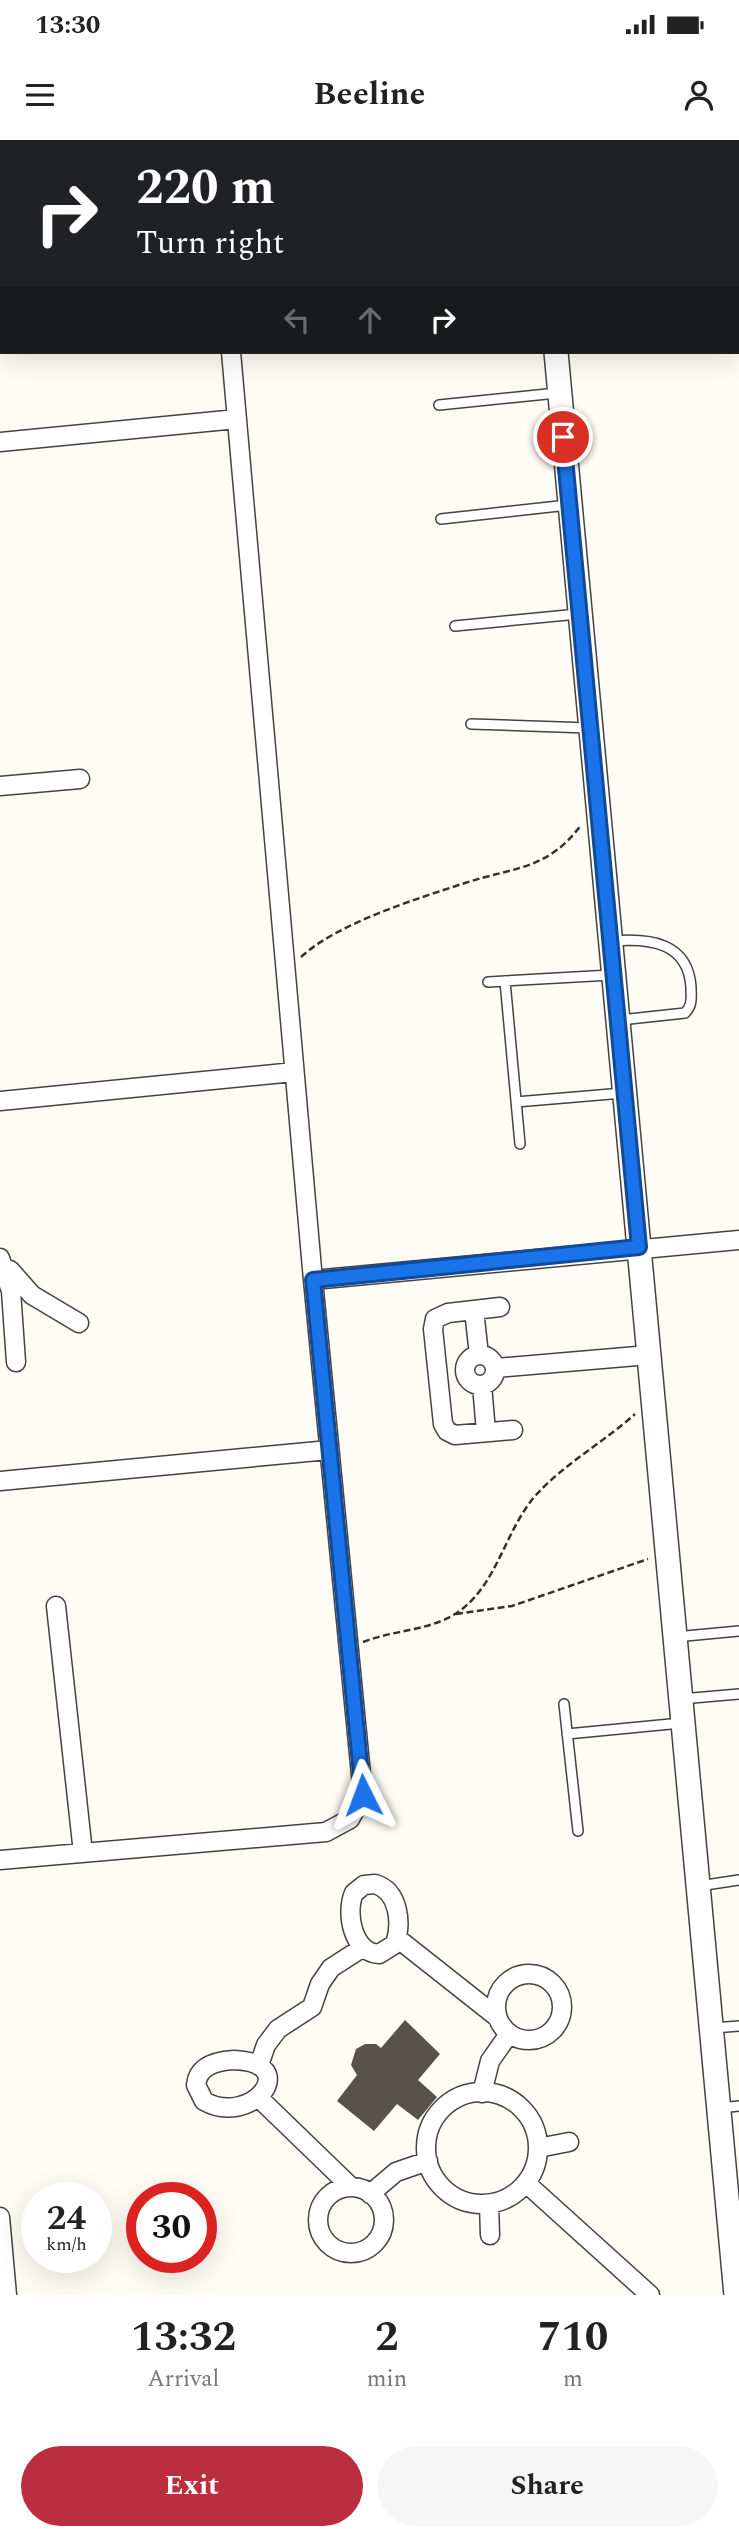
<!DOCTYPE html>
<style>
:root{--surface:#fff;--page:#f6f6f6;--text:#222;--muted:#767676;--accent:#ba2e3f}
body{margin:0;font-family:Spectral,serif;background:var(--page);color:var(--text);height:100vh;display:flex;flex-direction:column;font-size:26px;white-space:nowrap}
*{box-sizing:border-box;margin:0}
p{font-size:23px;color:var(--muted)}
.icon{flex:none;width:38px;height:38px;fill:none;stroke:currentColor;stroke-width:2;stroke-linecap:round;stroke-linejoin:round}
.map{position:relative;height:2155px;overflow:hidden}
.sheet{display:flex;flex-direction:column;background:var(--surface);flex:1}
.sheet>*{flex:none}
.top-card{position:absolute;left:0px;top:0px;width:740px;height:214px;box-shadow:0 7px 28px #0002;background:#202124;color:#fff;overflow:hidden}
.speed{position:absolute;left:21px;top:2042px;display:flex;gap:14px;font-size:35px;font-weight:700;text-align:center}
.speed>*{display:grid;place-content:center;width:91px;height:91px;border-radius:50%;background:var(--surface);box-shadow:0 7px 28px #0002;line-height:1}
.speed small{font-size:18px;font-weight:400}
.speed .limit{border:10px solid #d22;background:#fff;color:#111}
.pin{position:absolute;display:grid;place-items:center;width:60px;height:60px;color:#fff;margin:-30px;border:4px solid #fff;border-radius:50%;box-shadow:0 2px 7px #0007}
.me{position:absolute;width:77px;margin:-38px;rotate:357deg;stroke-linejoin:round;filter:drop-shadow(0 0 5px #0008)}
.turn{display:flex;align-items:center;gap:24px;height:147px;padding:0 21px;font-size:32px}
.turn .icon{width:91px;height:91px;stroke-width:2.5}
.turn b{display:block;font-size:49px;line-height:60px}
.lanes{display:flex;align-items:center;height:66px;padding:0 21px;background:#0003;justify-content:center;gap:35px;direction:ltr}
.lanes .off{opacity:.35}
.eta{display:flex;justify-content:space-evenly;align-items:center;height:119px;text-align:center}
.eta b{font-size:42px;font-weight:700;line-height:49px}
.button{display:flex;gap:14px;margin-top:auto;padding:14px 21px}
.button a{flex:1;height:80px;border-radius:42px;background:var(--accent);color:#fff;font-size:28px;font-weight:700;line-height:80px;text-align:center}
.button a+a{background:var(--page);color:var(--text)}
.status{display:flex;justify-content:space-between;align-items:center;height:49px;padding:0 35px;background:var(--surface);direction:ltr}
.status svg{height:19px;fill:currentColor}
header{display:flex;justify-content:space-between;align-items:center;height:91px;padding:0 21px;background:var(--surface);font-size:32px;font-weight:700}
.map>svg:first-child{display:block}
</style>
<div class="status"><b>13:30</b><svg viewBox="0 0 49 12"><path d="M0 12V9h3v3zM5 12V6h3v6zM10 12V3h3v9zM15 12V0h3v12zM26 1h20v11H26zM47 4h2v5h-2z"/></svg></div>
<header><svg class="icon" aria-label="menu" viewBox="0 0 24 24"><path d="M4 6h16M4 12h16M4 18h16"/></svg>Beeline<svg class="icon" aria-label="person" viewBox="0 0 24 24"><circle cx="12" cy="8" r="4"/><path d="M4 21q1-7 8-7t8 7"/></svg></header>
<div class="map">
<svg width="739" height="2155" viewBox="0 0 739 2155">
<rect width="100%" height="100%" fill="#fefcf4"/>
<path fill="#59514d" d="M 405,1880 L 440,1914 L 418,1940 L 437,1957 L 418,1980 L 397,1964 L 374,1991 L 337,1961 L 357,1935 L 351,1925 L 356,1909 L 365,1904 L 376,1904 L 381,1908 Z"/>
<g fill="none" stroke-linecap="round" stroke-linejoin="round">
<g stroke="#434343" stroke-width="12">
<path id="service" d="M 433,2 L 433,0
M 439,265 L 557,253
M 441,379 L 568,365
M 455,486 L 578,474
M 471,584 L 589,588
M 613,801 C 651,798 688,803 691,847 C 691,857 693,865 685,873 L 620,880
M 505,841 L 520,1004
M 488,842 L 611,835
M 516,962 L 623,953
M 675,1497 L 739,1491
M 681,1559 L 739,1554
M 564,1564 L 578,1691
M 567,1594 L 681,1583
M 699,1746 L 739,1740
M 713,1888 L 739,1886
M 720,1968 L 739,1966"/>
</g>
<g stroke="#434343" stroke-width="21">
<path id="minor" d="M 0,302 L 237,279
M 0,646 L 80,639
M 0,961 L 294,932
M 0,1118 L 11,1151 L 16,1222
M 10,1130 L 32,1155 L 79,1183
M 313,1140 L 739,1100
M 500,1167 L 448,1173 L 435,1179 L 433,1189 L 443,1284 L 447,1291 L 455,1295 L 513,1290
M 474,1170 L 479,1215
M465 1230a15 15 0 1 1 30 0a15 15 0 1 1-30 0Z
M 496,1228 L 649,1215
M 482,1245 L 486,1292
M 0,1341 L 329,1310
M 56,1466 L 83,1713
M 0,1720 L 326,1692 L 350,1679 L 363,1655 L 313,1140 L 231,212
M 375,1744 C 399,1751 402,1783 395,1804 L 379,1814 C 353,1813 345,1773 354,1753 L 364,1745 Z
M 397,1798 L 497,1877
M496 1867a33 33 0 1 1 66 0a33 33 0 1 1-66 0Z
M 234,1920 C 304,1923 251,1988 204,1961 L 196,1945 C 198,1925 217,1921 234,1920 Z
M 259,1925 L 266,1905 L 278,1889 L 312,1867 L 320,1844 L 331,1828 L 362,1808
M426 2008a56 56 0 1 1 112 0a56 56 0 1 1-112 0Z
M 482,1953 L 490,1921 L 509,1894
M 259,1958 L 351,2047
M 538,2008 L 569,2002
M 526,2043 L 650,2155
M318 2080a33 33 0 1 1 66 0a33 33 0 1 1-66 0Z
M 370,2054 L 396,2032 L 428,2021
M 489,2064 L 490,2095
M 0,2077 L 7,2155"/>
</g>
<g stroke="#434343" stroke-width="26">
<path id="tertiary" d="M 536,0 L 537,2
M 314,2 L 332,0
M 0,31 L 2,30
M 556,212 L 736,2155"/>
</g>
<path stroke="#323232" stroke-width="2.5" stroke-dasharray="7 3.5" stroke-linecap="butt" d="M 0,80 L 2,77
M 301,817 C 338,783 416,759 465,743 C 514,727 548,730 581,685
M 456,1474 L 512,1466 L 648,1419
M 363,1502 C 393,1490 428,1491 455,1474 C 497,1448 504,1391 536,1355 C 564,1324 604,1302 635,1274"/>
<use href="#service" stroke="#fff" stroke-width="9"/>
<use href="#minor" stroke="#fff" stroke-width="18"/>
<use href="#tertiary" stroke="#fff" stroke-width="23"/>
</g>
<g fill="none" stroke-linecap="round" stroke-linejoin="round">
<g stroke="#114b97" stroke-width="18">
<path id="route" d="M 363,1655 L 313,1140 L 639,1107 L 563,297"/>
</g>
<use href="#route" stroke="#1a73e8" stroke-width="12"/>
</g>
</svg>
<div class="speed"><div>24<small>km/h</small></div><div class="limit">30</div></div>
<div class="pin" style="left:563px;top:297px;background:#d93025"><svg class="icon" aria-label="arrive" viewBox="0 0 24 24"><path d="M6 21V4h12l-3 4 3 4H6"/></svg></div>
<svg class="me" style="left:363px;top:1655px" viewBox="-20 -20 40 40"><path d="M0-17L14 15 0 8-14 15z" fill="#1a73e8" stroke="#fff" stroke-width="4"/></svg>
<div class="top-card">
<div class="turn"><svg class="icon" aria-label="right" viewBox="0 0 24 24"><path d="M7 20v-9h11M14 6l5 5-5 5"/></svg><div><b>220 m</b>Turn right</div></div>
<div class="lanes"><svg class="icon off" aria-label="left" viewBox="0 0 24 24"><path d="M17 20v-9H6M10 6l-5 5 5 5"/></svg><svg class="icon off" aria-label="ahead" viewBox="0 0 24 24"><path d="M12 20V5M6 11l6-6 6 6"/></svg><svg class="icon" aria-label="right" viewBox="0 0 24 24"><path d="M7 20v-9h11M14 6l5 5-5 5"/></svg></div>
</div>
</div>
<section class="sheet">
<div class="eta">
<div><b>13:32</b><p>Arrival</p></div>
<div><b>2</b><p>min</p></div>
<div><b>710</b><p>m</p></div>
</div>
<div class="button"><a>Exit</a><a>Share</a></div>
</section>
